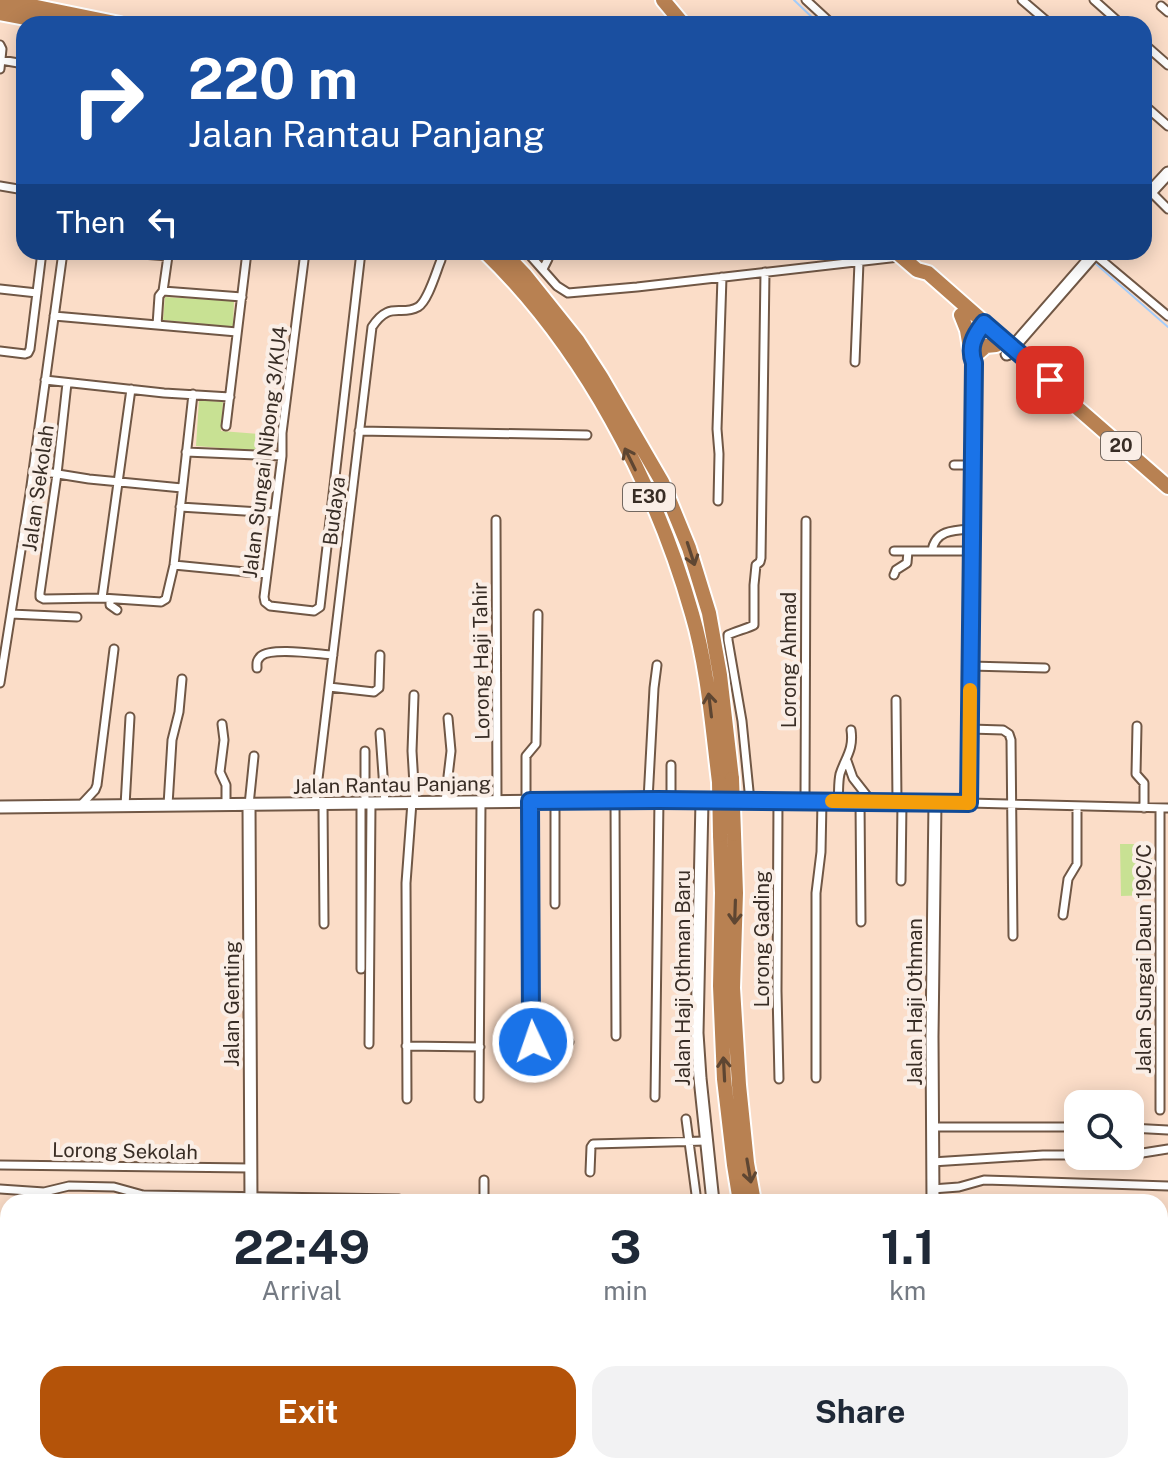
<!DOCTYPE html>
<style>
:root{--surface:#fff;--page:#f2f2f3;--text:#1f2937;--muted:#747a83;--accent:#b45309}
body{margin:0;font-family:"Public Sans",sans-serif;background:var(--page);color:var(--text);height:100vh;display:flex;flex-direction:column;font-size:30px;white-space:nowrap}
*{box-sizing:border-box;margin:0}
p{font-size:26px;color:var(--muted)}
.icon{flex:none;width:44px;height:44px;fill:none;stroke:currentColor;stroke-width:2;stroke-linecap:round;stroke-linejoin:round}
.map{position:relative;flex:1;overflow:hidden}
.panel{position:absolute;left:0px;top:1194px;width:1168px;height:280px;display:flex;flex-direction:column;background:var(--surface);border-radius:24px 24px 0 0;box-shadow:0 4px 20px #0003}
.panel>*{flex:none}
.top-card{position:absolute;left:16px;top:16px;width:1136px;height:244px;border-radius:24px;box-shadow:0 4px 20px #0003;background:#1a4fa0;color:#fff;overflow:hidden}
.controls{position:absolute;left:1064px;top:1090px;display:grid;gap:16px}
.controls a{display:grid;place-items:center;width:80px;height:80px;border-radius:16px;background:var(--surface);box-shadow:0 4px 20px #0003;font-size:40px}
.pin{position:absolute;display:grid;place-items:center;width:68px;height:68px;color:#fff;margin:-34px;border-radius:16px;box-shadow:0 4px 12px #0006}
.me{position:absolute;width:88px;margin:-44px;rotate:357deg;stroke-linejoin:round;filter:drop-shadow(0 0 6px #0008)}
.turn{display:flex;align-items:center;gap:28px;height:168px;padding:0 40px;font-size:36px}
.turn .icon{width:104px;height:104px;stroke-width:2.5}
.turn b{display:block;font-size:56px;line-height:68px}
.then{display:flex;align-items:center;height:76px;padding:0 40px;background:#0003;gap:16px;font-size:30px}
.eta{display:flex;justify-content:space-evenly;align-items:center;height:136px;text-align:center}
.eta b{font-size:48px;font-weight:700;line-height:56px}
.action{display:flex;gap:16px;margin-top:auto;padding:16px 40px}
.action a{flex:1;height:92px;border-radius:24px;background:var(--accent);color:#fff;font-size:32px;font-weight:700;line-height:92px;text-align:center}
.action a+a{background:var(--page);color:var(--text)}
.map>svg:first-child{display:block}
</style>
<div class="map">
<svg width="1168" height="1474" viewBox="0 0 1168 1474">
<rect width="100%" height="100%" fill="#fbddc8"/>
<path fill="#c8e193" d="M 165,297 L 234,301 L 233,327 L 163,320 Z
M 199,400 L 223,402 L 221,431 L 271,435 L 270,452 L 196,446 Z
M 1120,844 L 1152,844 L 1152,895 L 1121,896 Z"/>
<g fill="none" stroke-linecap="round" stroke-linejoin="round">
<path stroke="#a4cdfb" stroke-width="2" d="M 794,0 L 819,24
M 1081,252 L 1085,255
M 1095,263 L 1168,327"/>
<g stroke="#705745" stroke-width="11">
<path id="street" d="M 806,0 L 832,24
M 1022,0 L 1050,24
M 1094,0 L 1121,24
M 1161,6 L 1168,12
M 1144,44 L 1168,65
M 0,45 L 2,49 L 0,69
M 1,60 L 24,64
M 1144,105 L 1168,126
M 0,186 L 24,190
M 1151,192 L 1168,209
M 115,252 L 168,256 L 163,291 L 159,296 L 157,325
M 305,252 L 282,433 L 282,456 L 264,597 L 265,602 L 270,606 L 314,611 L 320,607 L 361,252
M 527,252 L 557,286 L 568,293 L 637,287 L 899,257
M 1093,253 L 1168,316
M 543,269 L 548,259 L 548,252
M 0,289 L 37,293
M 163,291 L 242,297
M 54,316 L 237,332
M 0,351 L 25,354 L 28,353 L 30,349 L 42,252
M 855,362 L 859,262
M 45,380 L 164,393 L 230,397
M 67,383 L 57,474 L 40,593 L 40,597 L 44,599 L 102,598 L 161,602 L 166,599 L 174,565 L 193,394
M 226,426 L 247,252
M 359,431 L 587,435
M 186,452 L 282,456
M 954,465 L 973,465
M 33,470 L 89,479 L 182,488
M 718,501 L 719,454 L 717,429 L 722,277
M 180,507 L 274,513
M 496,520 L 497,801
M 894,551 L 972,551
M 932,551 C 935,530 954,530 972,529
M 174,565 L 267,574
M 894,575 L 896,570 L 907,563 L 908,551
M 102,598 L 131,389
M 110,600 L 110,605 L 117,610
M 11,614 L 77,617
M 970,666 L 1045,668
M 257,668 C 257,663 256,661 261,656 C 272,647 317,654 333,655
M 0,683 L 30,493 L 63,252
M 329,687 L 374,692 L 379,688 L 380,655
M 414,695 L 412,751 L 415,802
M 896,700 L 897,802
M 222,724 L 224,740 L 220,772 L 226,785 L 226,805
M 1137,726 L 1136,774 L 1144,783 L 1144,808
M 970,729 L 1003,730 L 1009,734 L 1011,740 L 1013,936
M 380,733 L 385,803
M 365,751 L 365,803
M 847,761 L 853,778 L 871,801
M 615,800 L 616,1036
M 648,800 L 654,688 L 657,665
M 671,800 L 671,765
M 778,800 L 777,991 L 779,1079
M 805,800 L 806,521
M 526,801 L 526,756 L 536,744 L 538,614
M 530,801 L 531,1027 L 533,1042 L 556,1044 L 569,1042
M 555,801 L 555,904
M 750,801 L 742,721 L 728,640 L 728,635 C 736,631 746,629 754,625 L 754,585 L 756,565 L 760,562 L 761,558 L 765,272
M 838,801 C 839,792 838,783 840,774 C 845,758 854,750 851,730
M 860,801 L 861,922
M 445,802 L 451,751 L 448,718
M 361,803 L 361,969
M 969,803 L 1168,808
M 315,804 L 372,327 C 390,300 400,317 418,307 C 428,301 436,272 441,260
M 323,804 L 324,924
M 168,805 L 172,740 L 179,712 L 182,679
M 249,805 L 254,756
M 80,806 L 95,790 L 97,785 L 114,649
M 125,806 L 130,717
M 1160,809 L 1160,1110
M 901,881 L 902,802
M 1063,915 L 1068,879 L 1077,864 L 1077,806
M 369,1044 L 371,804
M 406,1046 L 480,1047
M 816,1078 L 816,893 L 821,852 L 822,801
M 655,1097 L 659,800
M 479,1098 L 481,802
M 407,1099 L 406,883 L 412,802
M 686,1119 L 697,1202
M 932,1127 L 1078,1127
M 1130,1128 L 1168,1130
M 1130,1155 L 1168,1149
M 932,1162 L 1043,1155 L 1078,1155
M 0,1165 L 250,1168
M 590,1172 L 591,1147 L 593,1144 L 706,1141
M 484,1180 L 484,1202
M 0,1189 L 44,1192 L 69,1186 L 114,1187 L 143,1195 L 399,1199
M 932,1189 L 959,1187 L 984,1180 L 1168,1186
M 1160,1277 L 1168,1277
M 1160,1410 L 1168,1410
M 594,1466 L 594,1474
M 713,1466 L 713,1474
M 765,1466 L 768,1474
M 539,1474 L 540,1466"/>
</g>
<g stroke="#705745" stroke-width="15">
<path id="secondary" d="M 1144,199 L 1168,173
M 1007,354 L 1096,252
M 702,801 L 697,1033 L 700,1078 L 713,1202
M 249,805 L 251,1202
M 0,807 L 659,800 L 969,803 L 974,363 C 968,347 974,336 984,323
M 933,1202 L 932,1037 L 935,802
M 784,1466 L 786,1474
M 934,1466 L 935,1474
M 250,1474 L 250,1466"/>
</g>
<g stroke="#fff" stroke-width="18">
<path id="highway" d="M 2,0 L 120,24
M 663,0 L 683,24
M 0,13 L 57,24
M 485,252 C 583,347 655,483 692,614 C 708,668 712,726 719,782
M 503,252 L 525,275 L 577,340 L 601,377 L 662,482 L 689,548 L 709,613 L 720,675 L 732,779
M 896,252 L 917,270 L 928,273 L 1069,397 L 1074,405 L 1168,487
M 961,315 L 967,330 L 971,354
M 978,353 L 986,346 L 996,345
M 734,834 L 736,893 L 733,988 L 739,1085 L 747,1163 L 754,1202
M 720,835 L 722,893 L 720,986 L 724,1079 L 734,1165 L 740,1202
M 814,1466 L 817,1474
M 828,1466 L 831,1474"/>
</g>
<use href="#street" stroke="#fff" stroke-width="7"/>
<use href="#secondary" stroke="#fff" stroke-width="11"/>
<use href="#highway" stroke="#b88152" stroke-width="14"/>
<g stroke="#fff" stroke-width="18" stroke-linecap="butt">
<path id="highway-bridge" d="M 732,779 L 734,834
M 719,782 L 720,835"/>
</g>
<use href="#highway-bridge" stroke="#b88152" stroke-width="14"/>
</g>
<defs><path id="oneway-shaft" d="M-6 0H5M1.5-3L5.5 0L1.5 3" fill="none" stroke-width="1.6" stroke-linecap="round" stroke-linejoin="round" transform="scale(2)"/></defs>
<g stroke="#5e4632">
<use href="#oneway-shaft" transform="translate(630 459) rotate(-116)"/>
<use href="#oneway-shaft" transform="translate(691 554) rotate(72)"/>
<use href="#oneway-shaft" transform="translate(710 705) rotate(-97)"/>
<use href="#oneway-shaft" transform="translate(735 912) rotate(92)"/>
<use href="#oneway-shaft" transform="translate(724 1069) rotate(-93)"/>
<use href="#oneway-shaft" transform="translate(749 1171) rotate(80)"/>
</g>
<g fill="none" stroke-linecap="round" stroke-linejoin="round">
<g stroke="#114b97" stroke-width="20">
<path id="route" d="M 533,1042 L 531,1027 L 530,801 L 659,800 L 969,803 L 974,363 C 968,347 974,336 984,323 L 1050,380"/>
</g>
<use href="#route" stroke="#1a73e8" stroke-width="14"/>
<path stroke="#f59e0b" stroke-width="14" d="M 832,801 L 969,803 L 970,690"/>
</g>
<g text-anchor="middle" stroke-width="8" stroke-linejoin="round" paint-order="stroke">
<g fill="#faeee6" stroke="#72675f" stroke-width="2">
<rect x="1101" y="432" width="40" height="28" rx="6"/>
<rect x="623" y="483" width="52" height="28" rx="6"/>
</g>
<g font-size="18" font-weight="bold" fill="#382d25">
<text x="1121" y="452">20</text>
<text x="649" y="503">E30</text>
</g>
<g font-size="20" fill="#382d25" stroke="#faeee6">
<text transform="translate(265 452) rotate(-83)" y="7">Jalan Sungai Nibong 3/KU4</text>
<text transform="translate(38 488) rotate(-82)" y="7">Jalan Sekolah</text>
<text transform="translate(334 511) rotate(-83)" y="7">Budaya</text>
<text transform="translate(789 660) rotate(-90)" y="7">Lorong Ahmad</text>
<text transform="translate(481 661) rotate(-91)" y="7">Lorong Haji Tahir</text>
<text transform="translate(392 785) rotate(-1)" y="7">Jalan Rantau Panjang</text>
<text transform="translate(762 939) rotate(-90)" y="7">Lorong Gading</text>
<text transform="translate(1144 959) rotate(-90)" y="7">Jalan Sungai Daun 19C/C</text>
<text transform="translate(683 978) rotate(-90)" y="7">Jalan Haji Othman Baru</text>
<text transform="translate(915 1002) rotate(-90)" y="7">Jalan Haji Othman</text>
<text transform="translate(232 1004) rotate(-90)" y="7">Jalan Genting</text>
<text transform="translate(125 1151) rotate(1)" y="7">Lorong Sekolah</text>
</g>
</g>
</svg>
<div class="controls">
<a><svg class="icon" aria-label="search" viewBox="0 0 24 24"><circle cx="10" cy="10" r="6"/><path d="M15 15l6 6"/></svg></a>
</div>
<div class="pin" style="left:1050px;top:380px;background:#d93025"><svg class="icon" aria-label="arrive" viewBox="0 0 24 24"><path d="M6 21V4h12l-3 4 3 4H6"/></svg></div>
<svg class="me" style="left:533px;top:1042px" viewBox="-20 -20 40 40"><circle r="17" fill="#1a73e8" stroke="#fff" stroke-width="3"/><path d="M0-11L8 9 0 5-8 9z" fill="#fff"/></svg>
<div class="top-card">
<div class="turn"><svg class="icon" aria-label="right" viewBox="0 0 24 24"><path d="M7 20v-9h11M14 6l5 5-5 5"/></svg><div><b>220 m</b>Jalan Rantau Panjang</div></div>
<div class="then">Then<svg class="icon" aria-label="left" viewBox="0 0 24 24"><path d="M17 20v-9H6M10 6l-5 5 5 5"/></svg></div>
</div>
<section class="panel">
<div class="eta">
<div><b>22:49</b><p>Arrival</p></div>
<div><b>3</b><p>min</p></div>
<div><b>1.1</b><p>km</p></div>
</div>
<div class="action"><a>Exit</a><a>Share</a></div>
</section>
</div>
